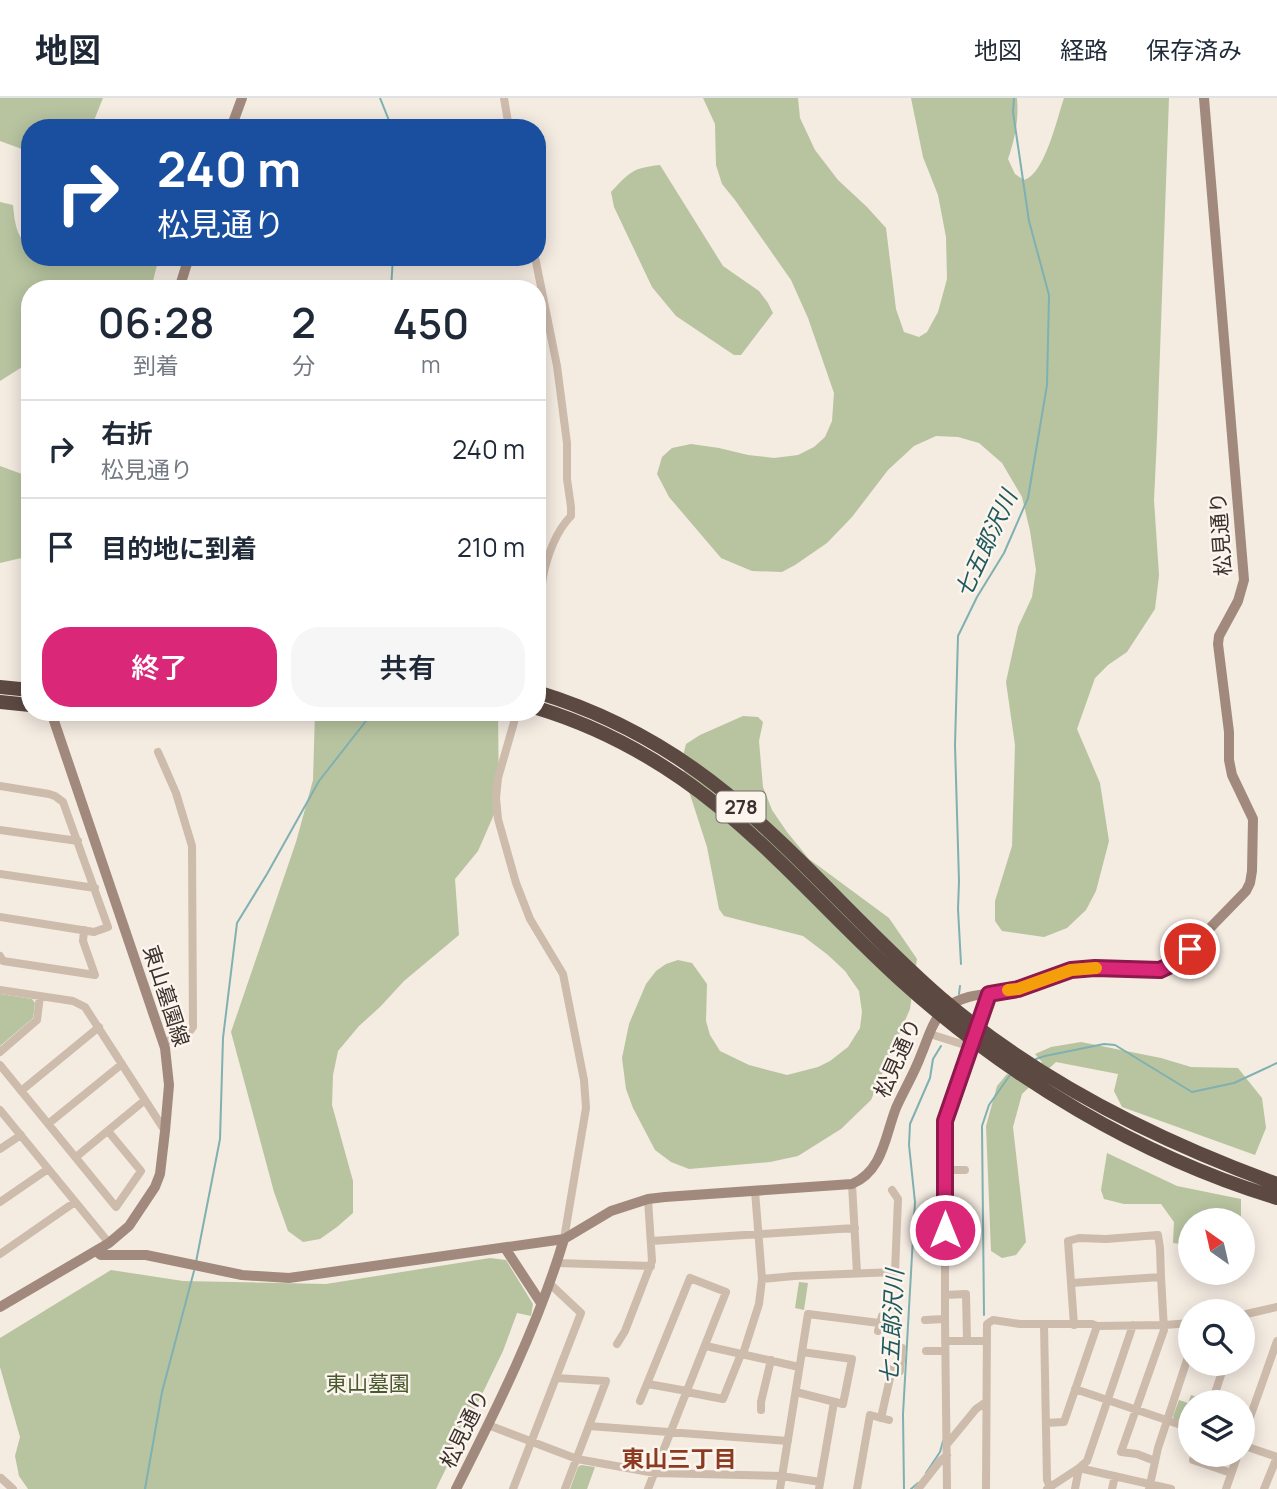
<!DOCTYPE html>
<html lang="ja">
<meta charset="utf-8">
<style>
:root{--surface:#fff;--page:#f6f6f7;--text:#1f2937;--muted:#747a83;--line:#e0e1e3;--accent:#db2777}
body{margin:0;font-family:Manrope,"Noto Sans JP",sans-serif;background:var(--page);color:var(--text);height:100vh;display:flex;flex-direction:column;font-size:26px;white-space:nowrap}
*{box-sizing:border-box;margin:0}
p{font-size:23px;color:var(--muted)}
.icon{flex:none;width:38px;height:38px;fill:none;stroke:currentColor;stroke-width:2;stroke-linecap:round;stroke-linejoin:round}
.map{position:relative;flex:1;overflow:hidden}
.panel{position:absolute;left:21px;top:182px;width:525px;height:441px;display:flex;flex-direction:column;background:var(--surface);border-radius:28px;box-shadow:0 4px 18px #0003}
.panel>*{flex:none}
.banner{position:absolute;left:21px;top:21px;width:525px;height:147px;border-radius:28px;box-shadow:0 4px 18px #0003;background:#1a4fa0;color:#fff;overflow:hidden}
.needle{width:46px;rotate:326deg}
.buttons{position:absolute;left:1178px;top:1110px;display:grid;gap:14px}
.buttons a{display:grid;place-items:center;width:77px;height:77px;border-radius:50%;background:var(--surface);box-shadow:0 4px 18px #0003;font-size:35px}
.pin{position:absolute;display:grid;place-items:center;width:60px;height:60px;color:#fff;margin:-30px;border:4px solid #fff;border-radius:50%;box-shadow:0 2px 7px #0007}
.me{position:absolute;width:77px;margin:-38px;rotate:0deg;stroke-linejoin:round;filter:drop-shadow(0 0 5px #0008)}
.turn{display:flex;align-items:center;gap:24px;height:147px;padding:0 21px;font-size:32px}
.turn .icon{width:91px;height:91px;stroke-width:2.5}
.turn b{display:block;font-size:49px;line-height:60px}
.eta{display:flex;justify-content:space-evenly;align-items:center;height:119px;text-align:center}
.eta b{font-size:42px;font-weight:600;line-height:49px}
.button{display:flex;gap:14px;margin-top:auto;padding:14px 21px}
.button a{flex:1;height:80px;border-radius:28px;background:var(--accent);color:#fff;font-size:28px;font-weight:600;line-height:80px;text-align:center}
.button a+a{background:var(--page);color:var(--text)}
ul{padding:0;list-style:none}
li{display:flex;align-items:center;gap:21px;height:98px;padding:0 21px;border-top:2px solid var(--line)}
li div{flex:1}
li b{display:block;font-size:26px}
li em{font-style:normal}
header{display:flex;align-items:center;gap:42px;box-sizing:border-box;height:98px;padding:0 35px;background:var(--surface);border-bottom:2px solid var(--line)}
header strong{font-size:33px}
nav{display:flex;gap:38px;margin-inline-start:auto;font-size:24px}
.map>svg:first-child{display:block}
</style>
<header>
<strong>地図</strong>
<nav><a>地図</a><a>経路</a><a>保存済み</a></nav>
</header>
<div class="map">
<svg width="1277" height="1391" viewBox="0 0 1277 1391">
<rect width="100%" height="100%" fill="#f4ebe1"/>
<path fill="#b8c4a0" d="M 0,0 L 103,0 L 91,30 L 30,30 L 30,54 L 0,43 Z
M 703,0 L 798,0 L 800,20 L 815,52 L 838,82 L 867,109 L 886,130 L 896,211 L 904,234 L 919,239 L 927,234 L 938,214 L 947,181 L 946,139 L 938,97 L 923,59 L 911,0 L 1017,0 C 1019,22 1015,40 1008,61 L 1015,76 L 1024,82 C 1045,76 1057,20 1064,0 L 1169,0 L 1157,339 L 1154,402 L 1159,477 L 1155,511 L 1127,554 L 1108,567 L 1095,580 L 1077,631 L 1100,685 L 1109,743 L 1096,793 L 1086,812 L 1067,830 L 1044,839 L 1002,833 L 995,823 L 995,803 L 1012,748 L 1015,647 L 1006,584 L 1018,529 L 1032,499 L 1036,472 L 1030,433 L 1022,399 L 1002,365 L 979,345 L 958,339 L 936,338 L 914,348 L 888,372 L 852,419 L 827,445 L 795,467 L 782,474 L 752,473 L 721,460 L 669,399 L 657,376 L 662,359 L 672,350 L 691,346 L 719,350 L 748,357 L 774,360 L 798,357 L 814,349 L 825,339 L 832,323 L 834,295 L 808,220 L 791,182 L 735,102 L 722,86 L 716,67 L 715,26 Z
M 660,67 L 723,168 L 759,193 L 768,205 L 773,215 L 741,257 L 734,257 L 676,218 L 652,189 L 614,109 L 611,94 C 630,74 632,70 660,67 Z
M 0,104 L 13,107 C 15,126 16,137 30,151 L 30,159 L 159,159 L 151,191 L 30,191 L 30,264 L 0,283 Z
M 0,368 L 30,379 L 30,458 L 0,465 Z
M 315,614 L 498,614 L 499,705 L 478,753 L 455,781 L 459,837 L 404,883 L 380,909 L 359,928 L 338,953 L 333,977 L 332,1007 L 353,1083 L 353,1115 L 337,1129 L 320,1141 L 303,1144 L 288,1133 L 274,1094 L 231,934 L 296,744 L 313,682 Z
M 743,618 L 758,619 L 763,624 L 759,643 L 763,689 L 772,712 L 787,734 L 809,761 L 889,820 L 917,861 L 910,911 L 871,1002 L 841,1031 L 798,1058 L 770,1064 L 689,1071 L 671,1064 L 655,1052 L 633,1010 L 626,991 L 622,960 L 629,926 L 646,886 L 656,873 L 666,866 L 678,862 L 692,865 L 707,886 L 706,923 L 710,937 L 720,953 L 749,967 L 787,977 L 818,969 L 830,963 L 848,949 L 860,930 L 862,914 L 859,893 L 845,873 L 828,857 L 803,838 L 724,818 L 719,811 L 707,749 L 686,684 L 682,662 L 686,646 L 700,637 Z
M 0,896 L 32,901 L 35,905 L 33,920 L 0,948 Z
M 1081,944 L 1161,960 L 1191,969 L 1238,970 L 1262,1000 L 1266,1030 L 1255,1057 L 1122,1009 L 1114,993 L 1118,976 L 1056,964 L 1022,996 L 1013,1029 L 1026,1144 L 1016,1157 L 1002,1160 L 991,1153 L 986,1028 L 997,988 L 1007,976 L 1024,985 L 1042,964 L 1035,956 L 1051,949 Z
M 1107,1055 L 1177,1088 L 1241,1101 L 1241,1118 L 1238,1122 L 1190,1122 L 1190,1147 L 1173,1145 L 1174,1124 L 1161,1106 L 1124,1106 L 1104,1101 L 1101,1092 Z
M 490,1160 L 506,1162 L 533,1206 L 531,1218 L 517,1215 L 503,1253 L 436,1391 L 28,1391 L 19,1378 L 15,1358 L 20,1339 L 0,1269 L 0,1240 L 111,1172 L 183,1183 L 326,1186 Z
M 799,1184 L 808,1185 L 804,1212 L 795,1210 Z
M 1191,1297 L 1210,1303 L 1190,1304 L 1190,1327 L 1174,1321 L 1173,1318 L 1179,1302 L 1188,1305 Z
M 581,1367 L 595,1369 L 587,1391 L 570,1391 L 578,1369 Z"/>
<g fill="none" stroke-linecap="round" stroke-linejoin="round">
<path stroke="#7fb0b2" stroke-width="2" d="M 380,0 L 392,30
M 391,191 L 393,159
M 961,866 L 958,811 L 959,783 L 955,647 L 958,538 L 977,499 L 1004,455 L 1028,400 L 1047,287 L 1049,197 L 1029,123 L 1013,14 L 1014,0
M 959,896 L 960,888
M 1036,961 L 1045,958 L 1104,946 L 1115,947 L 1192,994 L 1234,985 L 1277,965
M 196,1164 L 220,1041 L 223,940 L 237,825 L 267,776 L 319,683 L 373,614
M 984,1217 L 982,1028 L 989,1007 L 1010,977
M 926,1375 L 940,1354 L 943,1343
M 145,1391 L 162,1294 L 194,1173
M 904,1391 L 903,1316 L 915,1104 L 909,1047 L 910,1026 L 930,980 L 933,961 L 941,948
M 911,1391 L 918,1385"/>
<path stroke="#cdbbac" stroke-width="8" d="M 504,0 L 509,30
M 535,159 L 557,268 L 567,345 L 567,381 L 571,409 L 571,418 C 556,433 547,458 543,479 C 540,497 541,516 537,534
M 517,614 L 498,680 L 496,700 L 498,721 L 516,785 L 530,821 L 563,876 L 584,982 L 586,1010 L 564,1141
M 158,654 L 176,695 L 192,748 L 193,929 C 187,939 174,941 163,944
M 0,688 L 49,696 L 55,698 L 63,704 L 108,829 L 94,834 L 0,819
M 0,732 L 78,743
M 0,776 L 95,790
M 0,858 L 3,863 L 95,877 L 83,843 L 84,832
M 0,892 L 73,903 L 85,909 L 165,1033
M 930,936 L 971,949
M 0,954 L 37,922 L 40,898
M 0,967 L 116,1109 L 141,1073 L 108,1033
M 21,993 L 99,929
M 0,1012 L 109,1145
M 48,1026 L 122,966
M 0,1051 L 21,1037
M 76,1059 L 145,1002
M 945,1072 L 965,1072
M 852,1086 L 857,1175
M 0,1104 L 48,1071
M 945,1132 L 970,1131
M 651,1143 L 855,1130
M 0,1156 L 75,1104
M 557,1165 L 651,1168
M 762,1181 L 794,1178 L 895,1174 L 898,1101 L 892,1092
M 1071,1185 L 1161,1179 L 1164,1232 L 1121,1354 L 1137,1356 L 1155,1363
M 945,1197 L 966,1196 L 967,1243
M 1242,1217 L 1277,1209
M 925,1222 L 945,1221
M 1044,1226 L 1047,1382 L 1050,1389
M 1074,1227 L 1068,1143 L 1079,1140 L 1106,1141 L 1158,1137 L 1160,1150 L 1161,1179
M 878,1233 L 882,1218
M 945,1243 L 987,1243
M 617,1246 L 625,1233 L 652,1163 L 648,1101
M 706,1248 L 799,1269
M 926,1253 L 945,1253
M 743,1256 L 759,1206 L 762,1181 L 755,1093
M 556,1280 L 606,1283 L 565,1391
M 648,1286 L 687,1293
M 1075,1291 L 1190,1330
M 687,1294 L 723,1301 L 741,1256
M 796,1294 L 843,1306 L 852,1261 L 802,1254
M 640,1303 L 690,1180 L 726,1194 L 648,1391
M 1212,1304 L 1225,1265
M 761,1312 L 761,1304 L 771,1262
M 881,1320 L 892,1271 L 900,1273 L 902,1250
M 1046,1325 L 1064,1324 L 1097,1228
M 488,1327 L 577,1361 L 655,1375 L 782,1378 L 820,1384
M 589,1328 L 788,1343
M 1242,1342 L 1277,1243
M 948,1345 L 976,1311 L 986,1304
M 1242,1347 L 1277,1359
M 1195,1356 L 1193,1362 L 1231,1375
M 1,1380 L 13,1391
M 513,1391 L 581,1215 L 549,1185
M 780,1391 L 808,1216 L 879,1225
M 819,1391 L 834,1304
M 857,1391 L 870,1317 L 889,1322
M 918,1391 L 940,1363 L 947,1357
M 947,1391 L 945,1221 L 945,1022 L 989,896
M 986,1391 L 987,1226 L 993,1222 L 1020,1226 L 1092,1226 L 1097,1228 L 1165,1227 L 1190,1225
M 1047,1391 L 1079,1370 L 1171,1391
M 1075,1391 L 1079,1370 L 1087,1363 L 1133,1227
M 1112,1391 L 1115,1378
M 1149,1391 L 1158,1350 L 1190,1253
M 1226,1391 L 1238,1356
M 1264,1391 L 1277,1359"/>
<path stroke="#a18a7d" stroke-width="10" d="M 231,30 L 242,0
M 179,191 L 189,159
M 505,1150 L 541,1205
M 96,1153 L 101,1157 L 146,1157 L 242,1177 L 289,1180 L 564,1141
M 0,1209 L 109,1145 L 129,1128 L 155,1089 L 160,1076 L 165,1033 L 169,987 L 165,950 L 51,614
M 456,1391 C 497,1310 538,1228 564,1141 L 611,1113 L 648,1101 L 665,1099 L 852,1086 C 883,1073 885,1038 896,1010 C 904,992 914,976 921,957 C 928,941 932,922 946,910 C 967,893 997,897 1022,890 C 1046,883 1068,871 1094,870 C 1123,869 1151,880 1177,864 L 1246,793 L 1250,785 L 1252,773 L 1253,721 L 1232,677 L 1229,662 L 1229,634 L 1218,546 L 1219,538 L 1238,503 L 1244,482 L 1204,0"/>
<path stroke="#5c4a42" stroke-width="14" d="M 0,589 L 30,592
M 537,594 C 606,615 671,650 727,696 C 803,759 867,836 941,900 C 1039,984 1156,1042 1277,1086
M 0,604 L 30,607
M 537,610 C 603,630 665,665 718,708 C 784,762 840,827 903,884 C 1008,979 1141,1059 1277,1100"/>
</g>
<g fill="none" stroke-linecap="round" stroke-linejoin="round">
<g stroke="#8e194d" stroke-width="18">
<path id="route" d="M 945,1132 L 945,1023 L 989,896 L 1018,891 L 1071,872 L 1095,870 L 1160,872 L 1177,864 L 1190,851"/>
</g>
<use href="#route" stroke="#db2777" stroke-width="12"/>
<path stroke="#f59e0b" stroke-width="12" d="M 1008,892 L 1018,891 L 1071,872 L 1096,870"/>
</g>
<g text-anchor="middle" stroke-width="5" stroke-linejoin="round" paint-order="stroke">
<rect fill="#fbf5ee" stroke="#756b66" stroke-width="2" x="716.5" y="693.5" width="49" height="31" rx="5"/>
<g font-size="19" font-weight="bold" fill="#3b302b">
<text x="741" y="716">278</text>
</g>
<g font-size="21" fill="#3b302b" stroke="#fbf5ee">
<text transform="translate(1221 436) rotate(-94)" y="7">松見通り</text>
<text transform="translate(166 898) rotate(72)" y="7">東山墓園線</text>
<text transform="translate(898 960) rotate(-66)" y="7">松見通り</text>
<text transform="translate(465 1331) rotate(-64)" y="7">松見通り</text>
</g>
<g font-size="21" fill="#4a5a2e" stroke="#fbf5ee">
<text x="368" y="1293">東山墓園</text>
</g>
<g font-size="23" font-style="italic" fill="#1f5a5e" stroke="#fbf5ee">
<text transform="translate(986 446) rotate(-65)" y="8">七五郎沢川</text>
<text transform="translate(892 1229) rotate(-87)" y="8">七五郎沢川</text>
</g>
<g font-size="23" font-weight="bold" fill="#8c3b22" stroke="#fbf5ee">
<text x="679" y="1369">東山三丁目</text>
</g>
</g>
</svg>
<div class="buttons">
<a><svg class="needle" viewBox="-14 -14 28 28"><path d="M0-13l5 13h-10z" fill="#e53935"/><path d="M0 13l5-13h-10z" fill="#747a83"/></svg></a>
<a><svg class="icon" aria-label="search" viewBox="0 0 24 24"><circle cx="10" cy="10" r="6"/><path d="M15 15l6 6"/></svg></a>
<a><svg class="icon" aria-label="layers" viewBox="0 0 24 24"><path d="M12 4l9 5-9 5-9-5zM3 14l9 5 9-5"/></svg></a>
</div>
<div class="pin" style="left:1190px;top:851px;background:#d93025"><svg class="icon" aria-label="arrive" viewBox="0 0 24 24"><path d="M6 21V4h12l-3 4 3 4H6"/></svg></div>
<svg class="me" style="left:945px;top:1132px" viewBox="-20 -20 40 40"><circle r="17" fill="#db2777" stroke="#fff" stroke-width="3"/><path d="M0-11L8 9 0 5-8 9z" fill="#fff"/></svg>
<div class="banner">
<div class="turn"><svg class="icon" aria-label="right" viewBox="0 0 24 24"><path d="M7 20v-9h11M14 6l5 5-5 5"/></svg><div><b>240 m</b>松見通り</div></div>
</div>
<section class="panel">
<div class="eta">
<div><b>06:28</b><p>到着</p></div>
<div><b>2</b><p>分</p></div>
<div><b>450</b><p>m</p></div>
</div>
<ul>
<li><svg class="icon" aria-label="right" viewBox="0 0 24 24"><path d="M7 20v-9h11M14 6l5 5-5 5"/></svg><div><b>右折</b><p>松見通り</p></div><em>240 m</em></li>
<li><svg class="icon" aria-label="arrive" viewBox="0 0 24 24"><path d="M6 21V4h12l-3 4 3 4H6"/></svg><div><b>目的地に到着</b></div><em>210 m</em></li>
</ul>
<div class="button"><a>終了</a><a>共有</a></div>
</section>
</div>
